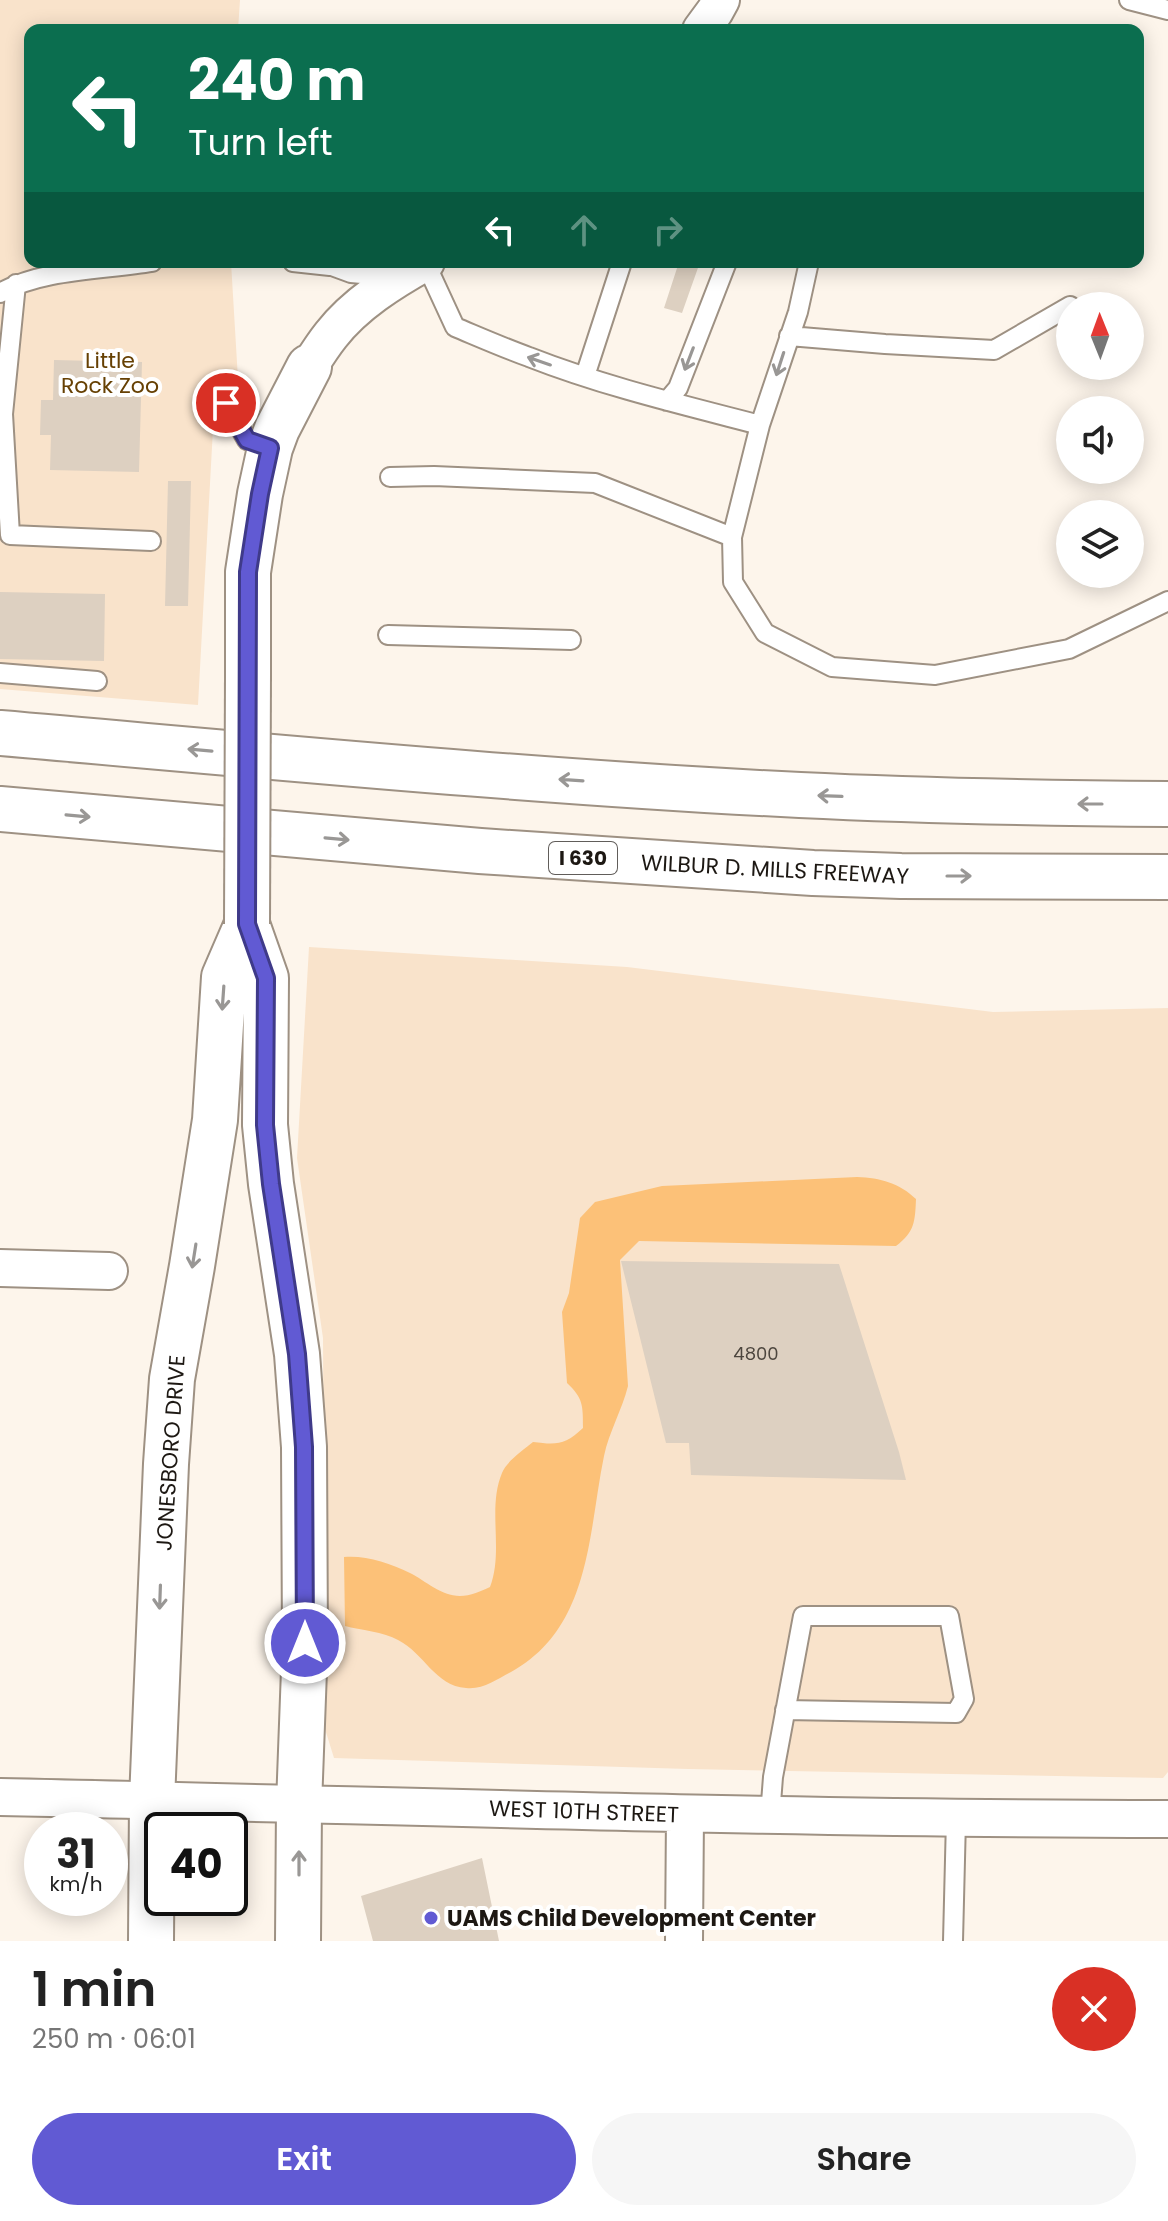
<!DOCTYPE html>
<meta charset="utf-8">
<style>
:root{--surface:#fff;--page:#f6f6f6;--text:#222;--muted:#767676;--accent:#615ad3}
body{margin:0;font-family:Poppins,sans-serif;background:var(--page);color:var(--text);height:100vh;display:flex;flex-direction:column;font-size:30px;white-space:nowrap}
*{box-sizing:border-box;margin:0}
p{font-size:26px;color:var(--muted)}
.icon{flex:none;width:44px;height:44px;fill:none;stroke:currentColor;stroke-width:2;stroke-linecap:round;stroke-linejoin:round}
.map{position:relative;height:1941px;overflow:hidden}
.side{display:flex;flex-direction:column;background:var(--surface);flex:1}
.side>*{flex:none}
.top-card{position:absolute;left:24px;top:24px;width:1120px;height:244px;border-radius:16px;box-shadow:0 4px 20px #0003;background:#0b6e4f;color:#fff;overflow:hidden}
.needle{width:52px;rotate:359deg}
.controls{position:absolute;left:1056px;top:292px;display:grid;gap:16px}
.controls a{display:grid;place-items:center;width:88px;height:88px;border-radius:50%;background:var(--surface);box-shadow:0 4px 20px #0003;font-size:40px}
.speed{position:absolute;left:24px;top:1812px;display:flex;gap:16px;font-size:40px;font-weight:700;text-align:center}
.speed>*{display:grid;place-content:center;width:104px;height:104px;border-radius:50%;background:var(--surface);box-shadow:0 4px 20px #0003;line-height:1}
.speed small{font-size:20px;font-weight:400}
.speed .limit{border:4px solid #111;border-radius:12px;background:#fff;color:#111}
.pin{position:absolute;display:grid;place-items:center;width:68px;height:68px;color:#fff;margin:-34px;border:4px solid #fff;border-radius:50%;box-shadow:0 2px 8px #0007}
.me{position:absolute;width:88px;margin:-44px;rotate:0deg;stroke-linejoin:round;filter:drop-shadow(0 0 6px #0008)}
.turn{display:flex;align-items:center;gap:28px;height:168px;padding:0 32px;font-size:36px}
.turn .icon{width:104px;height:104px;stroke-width:2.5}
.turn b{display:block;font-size:56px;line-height:68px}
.lanes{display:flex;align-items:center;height:76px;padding:0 32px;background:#0003;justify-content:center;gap:40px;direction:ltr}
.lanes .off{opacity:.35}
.round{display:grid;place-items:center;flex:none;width:84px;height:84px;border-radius:42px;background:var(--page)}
.summary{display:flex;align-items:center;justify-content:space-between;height:136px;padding:0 32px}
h1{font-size:48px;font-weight:600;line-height:60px}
.button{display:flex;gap:16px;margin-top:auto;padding:16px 32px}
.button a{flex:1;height:92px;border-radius:48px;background:var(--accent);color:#fff;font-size:32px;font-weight:600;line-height:92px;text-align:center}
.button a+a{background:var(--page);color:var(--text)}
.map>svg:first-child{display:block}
</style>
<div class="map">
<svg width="1168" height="1941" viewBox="0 0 1168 1941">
<rect width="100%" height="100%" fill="#fdf5eb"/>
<path fill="#f9e3cb" d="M 0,0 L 240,0 L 238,30 L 30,30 L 30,262 L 231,262 L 239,396 L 214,410 L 198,705 L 0,689 Z
M 309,947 L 627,967 L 993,1012 L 1168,1008 L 1168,1772 L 1163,1778 L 688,1769 L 334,1758 L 325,1729 L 323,1338 L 297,1158 Z"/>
<path fill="#fcc178" d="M 857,1177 C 881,1178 899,1183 916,1199 C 915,1221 915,1232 896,1246 L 639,1241 L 620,1260 L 628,1386 C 622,1410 609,1432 604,1456 C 588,1534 591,1628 511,1672 C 497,1679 483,1690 466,1688 C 435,1686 424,1653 398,1640 C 384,1632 360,1630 345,1626 L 344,1557 C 365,1555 390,1563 410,1573 C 426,1581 441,1596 460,1596 C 470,1596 482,1591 490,1587 C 504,1550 487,1509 502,1473 C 506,1462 523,1450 533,1442 C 557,1445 565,1445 583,1428 C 583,1405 583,1398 567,1383 L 562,1312 L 569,1293 L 580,1218 L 595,1202 L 662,1186 Z"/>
<path fill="#ddd0c1" d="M 679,262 L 699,265 L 682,313 L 664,308 Z
M 54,360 L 142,362 L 139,472 L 50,470 L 51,435 L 40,435 L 41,400 L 53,400 Z
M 168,481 L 191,481 L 188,606 L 165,606 Z
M 0,592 L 105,594 L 104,661 L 0,659 Z
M 621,1261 L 839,1264 L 899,1452 L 906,1480 L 691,1475 L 689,1443 L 666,1443 Z
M 482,1858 L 499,1941 L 373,1941 L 361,1896 Z"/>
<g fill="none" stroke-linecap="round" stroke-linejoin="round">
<g stroke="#9e9183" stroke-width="22">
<path id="service" d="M 1129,0 L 1168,10
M 293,262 L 330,266
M 321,262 L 351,273 L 396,277
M 425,262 L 455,327 C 479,337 504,348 529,357 C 603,386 683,405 760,425 L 798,312 L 809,262
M 16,284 L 3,414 L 10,535 L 151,541
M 0,293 C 41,269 105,270 152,262
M 789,336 L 885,344 L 994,350 L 1070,306
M 585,376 L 622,262
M 667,401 L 678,388 L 727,262
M 226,403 L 247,440 L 270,448
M 760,425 L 732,537 L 733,582 L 765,633 L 832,667 L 935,675 L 1069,649 L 1168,601
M 390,477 L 434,476 L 595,483 L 732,537
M 388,635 L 571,640
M 0,673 L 97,681
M 770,1816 L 773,1777 L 803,1616 L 949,1616 L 964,1699 L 956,1713 L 785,1710
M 953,1941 L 956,1819"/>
</g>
<g stroke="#9e9183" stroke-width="40">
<path id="minor" d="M 701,30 L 715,11 L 721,0
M 309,367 C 316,356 323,345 331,335 C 355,304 392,281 426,262
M 0,1268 L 109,1271
M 0,1797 C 389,1805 778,1819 1168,1819
M 684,1941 L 685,1814"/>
</g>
<g stroke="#9e9183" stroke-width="48">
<path id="tertiary" d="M 248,675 L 248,572 L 260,494 L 270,448 L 277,429 L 309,367
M 247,924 L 266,978 L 265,1125 L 271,1184 L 297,1354 L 304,1447 L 305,1643 L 299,1805 L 298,1941
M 151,1941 L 152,1800 L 166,1464 L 172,1379 L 192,1266 L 215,1120 L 224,977 L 247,924"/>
</g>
<g stroke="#9e9183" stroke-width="48">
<path id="motorway" d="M 0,733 C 266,756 533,782 800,795 C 923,801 1045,803 1168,804
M 0,809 L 480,851 L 813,873 L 901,876 L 1168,877"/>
</g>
<use href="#service" stroke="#fff" stroke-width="18"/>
<use href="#minor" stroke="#fff" stroke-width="36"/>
<use href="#tertiary" stroke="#fff" stroke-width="44"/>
<use href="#motorway" stroke="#fff" stroke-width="44"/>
<g stroke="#9e9183" stroke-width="48" stroke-linecap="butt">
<path id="tertiary-bridge" d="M 247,924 L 248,675"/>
</g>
<use href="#tertiary-bridge" stroke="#fff" stroke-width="44"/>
</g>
<defs><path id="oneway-shaft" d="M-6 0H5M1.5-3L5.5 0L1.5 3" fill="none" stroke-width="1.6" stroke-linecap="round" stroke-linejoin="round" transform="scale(2)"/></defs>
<g stroke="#999795">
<use href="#oneway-shaft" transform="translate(689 359) rotate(111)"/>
<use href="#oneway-shaft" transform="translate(539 361) rotate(-161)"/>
<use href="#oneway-shaft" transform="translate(780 364) rotate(108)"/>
<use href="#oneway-shaft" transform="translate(200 750) rotate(-175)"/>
<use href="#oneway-shaft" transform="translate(571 780) rotate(-176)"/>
<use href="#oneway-shaft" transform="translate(830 796) rotate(-178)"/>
<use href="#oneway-shaft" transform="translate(1090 804) rotate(-180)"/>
<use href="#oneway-shaft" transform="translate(78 816) rotate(5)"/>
<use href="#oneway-shaft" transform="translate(337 839) rotate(5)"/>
<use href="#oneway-shaft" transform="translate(959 876)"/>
<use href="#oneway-shaft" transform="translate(223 998) rotate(94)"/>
<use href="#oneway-shaft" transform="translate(194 1256) rotate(99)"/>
<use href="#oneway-shaft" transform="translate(160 1597) rotate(92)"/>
<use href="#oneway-shaft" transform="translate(299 1863) rotate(-90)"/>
</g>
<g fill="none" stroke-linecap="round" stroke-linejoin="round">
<g stroke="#3f3a89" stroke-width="20">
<path id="route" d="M 226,403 L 247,440 L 270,448 L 260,494 L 248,572 L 247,924 L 266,978 L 265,1125 L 271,1184 L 297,1354 L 304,1447 L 305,1643"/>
</g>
<use href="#route" stroke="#615ad3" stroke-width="14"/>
</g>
<circle fill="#615ad3" stroke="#fff" stroke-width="3" cx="431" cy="1918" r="8"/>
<g text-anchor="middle" stroke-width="8" stroke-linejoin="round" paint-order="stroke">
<g font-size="18" fill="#4d463e">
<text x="756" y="1360">4800</text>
</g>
<rect fill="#fff" stroke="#615d5a" stroke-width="2" x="549" y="842" width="68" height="32" rx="6"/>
<g font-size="20" font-weight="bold" fill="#1d1813">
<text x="583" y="865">I 630</text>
</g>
<g font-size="22" fill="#664003" stroke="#fff">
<text x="110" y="368">Little<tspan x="110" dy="25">Rock Zoo</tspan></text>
</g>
<g font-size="22" fill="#1d1813" stroke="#fff">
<text transform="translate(775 869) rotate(3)" y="8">WILBUR D. MILLS FREEWAY</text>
<text transform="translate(170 1453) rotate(-86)" y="8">JONESBORO DRIVE</text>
<text transform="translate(584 1811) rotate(2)" y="8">WEST 10TH STREET</text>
</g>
<g font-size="22" font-weight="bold" fill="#1d1813" stroke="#fff" text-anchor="start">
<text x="447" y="1926">UAMS Child Development Center</text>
</g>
</g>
</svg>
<div class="controls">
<a><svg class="needle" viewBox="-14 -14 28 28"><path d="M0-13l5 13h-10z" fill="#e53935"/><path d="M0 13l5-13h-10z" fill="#767676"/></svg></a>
<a><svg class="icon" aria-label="sound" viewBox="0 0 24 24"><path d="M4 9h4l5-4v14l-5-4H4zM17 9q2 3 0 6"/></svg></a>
<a><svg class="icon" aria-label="layers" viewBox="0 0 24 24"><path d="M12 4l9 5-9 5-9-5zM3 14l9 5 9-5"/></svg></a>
</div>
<div class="speed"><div>31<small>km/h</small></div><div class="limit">40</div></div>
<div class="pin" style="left:226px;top:403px;background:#d93025"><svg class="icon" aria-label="arrive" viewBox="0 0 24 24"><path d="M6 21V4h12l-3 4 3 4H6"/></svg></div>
<svg class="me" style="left:305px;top:1643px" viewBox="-20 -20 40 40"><circle r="17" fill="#615ad3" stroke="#fff" stroke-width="3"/><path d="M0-11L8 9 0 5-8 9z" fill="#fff"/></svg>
<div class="top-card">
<div class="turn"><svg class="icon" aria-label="left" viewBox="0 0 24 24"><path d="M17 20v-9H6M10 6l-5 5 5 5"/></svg><div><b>240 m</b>Turn left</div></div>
<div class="lanes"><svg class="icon" aria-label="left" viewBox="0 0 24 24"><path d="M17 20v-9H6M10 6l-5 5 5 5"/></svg><svg class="icon off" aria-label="ahead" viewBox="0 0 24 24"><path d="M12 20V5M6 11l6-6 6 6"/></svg><svg class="icon off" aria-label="right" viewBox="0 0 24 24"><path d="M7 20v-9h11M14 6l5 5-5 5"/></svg></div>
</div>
</div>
<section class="side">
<div class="summary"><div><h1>1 min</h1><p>250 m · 06:01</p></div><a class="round" style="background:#d93025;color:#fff"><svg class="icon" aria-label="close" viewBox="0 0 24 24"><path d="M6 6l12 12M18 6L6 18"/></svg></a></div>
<div class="button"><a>Exit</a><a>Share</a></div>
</section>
